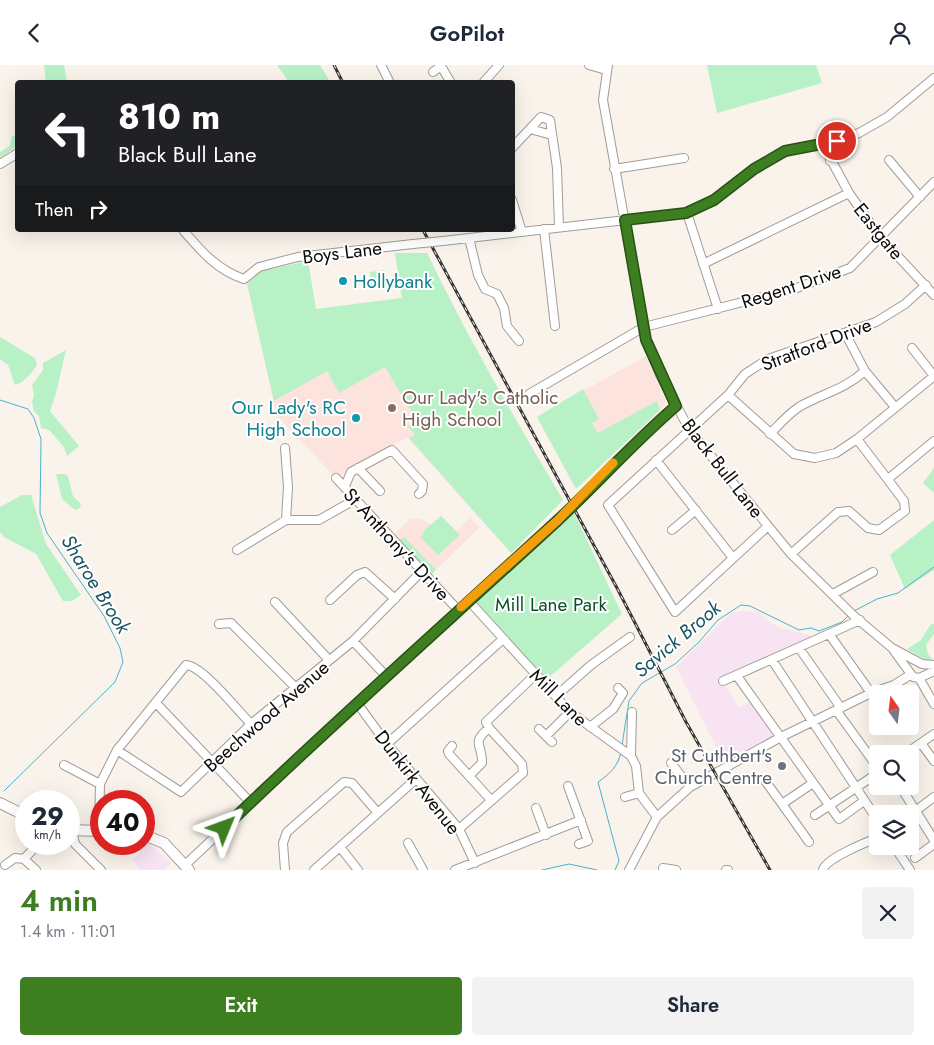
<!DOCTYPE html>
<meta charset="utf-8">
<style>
:root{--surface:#fff;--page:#f2f2f3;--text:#1f2937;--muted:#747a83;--accent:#3c7e20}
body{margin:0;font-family:Jost,sans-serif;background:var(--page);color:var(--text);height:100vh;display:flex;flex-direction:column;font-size:19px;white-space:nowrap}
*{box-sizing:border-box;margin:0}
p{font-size:16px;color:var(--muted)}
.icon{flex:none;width:28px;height:28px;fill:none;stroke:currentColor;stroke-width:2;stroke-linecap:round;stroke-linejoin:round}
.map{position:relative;height:805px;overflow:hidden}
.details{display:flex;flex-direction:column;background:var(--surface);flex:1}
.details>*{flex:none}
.banner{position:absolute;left:15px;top:15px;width:500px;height:152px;border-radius:5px;box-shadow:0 5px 20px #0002;background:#202124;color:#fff;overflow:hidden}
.needle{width:32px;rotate:346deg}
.fabs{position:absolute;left:869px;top:620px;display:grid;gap:10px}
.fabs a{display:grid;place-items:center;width:50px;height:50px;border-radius:5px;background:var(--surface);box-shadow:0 5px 20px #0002;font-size:25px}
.speed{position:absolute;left:15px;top:725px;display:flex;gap:10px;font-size:25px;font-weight:700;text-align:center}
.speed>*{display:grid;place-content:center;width:65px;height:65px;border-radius:50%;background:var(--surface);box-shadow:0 5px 20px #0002;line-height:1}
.speed small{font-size:12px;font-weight:400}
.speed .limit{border:8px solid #d22;background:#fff;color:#111}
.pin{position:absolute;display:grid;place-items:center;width:42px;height:42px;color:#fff;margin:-21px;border:2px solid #fff;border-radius:50%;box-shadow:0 1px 5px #0007}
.me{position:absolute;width:55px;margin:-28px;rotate:46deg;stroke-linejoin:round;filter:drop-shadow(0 0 4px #0008)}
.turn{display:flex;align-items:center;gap:18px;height:105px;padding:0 20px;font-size:22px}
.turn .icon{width:65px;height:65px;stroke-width:2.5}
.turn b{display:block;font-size:35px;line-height:42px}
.then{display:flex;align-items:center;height:48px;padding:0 20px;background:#0003;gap:10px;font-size:19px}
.round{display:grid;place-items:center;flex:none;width:52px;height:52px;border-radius:5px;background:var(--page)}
.overview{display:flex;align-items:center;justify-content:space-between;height:85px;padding:0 20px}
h1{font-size:30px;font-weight:600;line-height:38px;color:var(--accent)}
.button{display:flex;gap:10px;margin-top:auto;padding:10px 20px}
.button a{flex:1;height:58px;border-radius:5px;background:var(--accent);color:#fff;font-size:20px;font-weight:600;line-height:58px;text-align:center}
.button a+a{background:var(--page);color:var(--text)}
header{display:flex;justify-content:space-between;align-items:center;height:65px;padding:0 20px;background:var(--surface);font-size:22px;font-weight:600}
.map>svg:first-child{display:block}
</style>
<header><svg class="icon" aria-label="back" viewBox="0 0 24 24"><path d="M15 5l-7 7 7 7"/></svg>GoPilot<svg class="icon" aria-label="person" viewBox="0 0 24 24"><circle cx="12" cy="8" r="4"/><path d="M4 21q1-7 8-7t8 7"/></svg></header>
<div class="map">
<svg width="934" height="805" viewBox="0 0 934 805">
<rect width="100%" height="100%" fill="#f9f3eb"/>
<path fill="#f7e3f2" d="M 742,546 L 758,547 L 769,557 L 780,563 L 810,570 L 811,573 L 724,618 L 739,643 L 751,636 L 774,672 L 724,698 L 676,602 L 730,549 Z
M 144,774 L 171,798 L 164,805 L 140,805 L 133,795 L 140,787 Z"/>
<path fill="#fde3de" d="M 395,188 L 427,188 L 452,241 L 501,330 L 563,435 L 511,488 L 407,372 L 336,413 L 277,351 L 247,219 L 261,206 L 308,196 L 316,244 L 402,233 Z
M 646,291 L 665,335 L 665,340 L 576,424 L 537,352 Z
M 441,451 L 456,466 L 470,453 L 480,462 L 430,511 L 393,470 L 410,454 L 419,454 L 432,459 Z"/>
<path fill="#b9f1c7" d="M 44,0 L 64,0 L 67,17 L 46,17 Z
M 277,0 L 320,0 L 330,17 L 289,17 Z
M 707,0 L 816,0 L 822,18 L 717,48 Z
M 12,71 L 17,71 L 17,81 L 0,93 L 0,87 L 10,81 Z
M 395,188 L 427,188 C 468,273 515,354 563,435 L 511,488 L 409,373 L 415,370 L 408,361 L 417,356 L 385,302 L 339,328 L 327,306 L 274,336 L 247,219 L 261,206 L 308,196 L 316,244 L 402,233 Z
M 385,205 L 386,218 L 371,220 L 370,207 Z
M 0,272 L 35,293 L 37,300 C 31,309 25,317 15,320 L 8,300 L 0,294 Z
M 66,285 C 61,305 58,326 50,346 L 79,381 L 67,391 L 64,382 L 49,365 L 41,363 L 39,351 L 34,346 L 32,337 L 34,330 L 32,320 L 43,305 L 43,298 Z
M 583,324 L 599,354 L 592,358 L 598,368 L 653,338 L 657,336 L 660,345 L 576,424 L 537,352 Z
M 934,403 L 934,428 L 923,418 Z
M 64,409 L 68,411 L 73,431 L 81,439 L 80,443 L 75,445 L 62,434 L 56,409 Z
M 22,430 L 31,430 L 46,479 L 81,530 L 72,536 L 63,536 L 36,489 L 4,472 L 0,467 L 0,442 Z
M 574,448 L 622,549 L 547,614 L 474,537 Z
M 441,451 L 460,470 L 438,490 L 420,472 L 424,468 L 423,466 Z
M 934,455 L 934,505 L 905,524 L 890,490 Z
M 404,472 L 436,505 L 430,511 L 398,476 Z
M 931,559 L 934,559 L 934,569 L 926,580 L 928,589 L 933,595 L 928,596 L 907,584 L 921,575 Z"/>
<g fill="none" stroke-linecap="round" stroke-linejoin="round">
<path stroke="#48b3ca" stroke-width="1" d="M 0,335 L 28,344 L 34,353 L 41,374 L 40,448 L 47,468 L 104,551 L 120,583 L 123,597 L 115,617 L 4,726
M 854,546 L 877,534 L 898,528 L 934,502
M 622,680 L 629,636 L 642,618 L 675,599 L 699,577 L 718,555 L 741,540 L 750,541 L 799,565 L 811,563 L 819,566 L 842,557 L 849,550
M 542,805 L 569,799 L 597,805
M 615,805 L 619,796 L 598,717 C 609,710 619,700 621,687"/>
<g stroke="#a19c94" stroke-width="10">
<path id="minor" d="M 381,0 L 390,18
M 589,0 L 606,5
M 608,0 L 603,35 L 646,275 L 660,310 L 689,364 L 791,489 L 854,551 L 892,583 L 913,612 L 919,613 L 934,606
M 433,7 L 441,1 L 451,18
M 483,18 L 499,0
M 530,64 L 552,70
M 822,78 L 849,128 L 880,172 L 934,230
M 512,83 L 541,52 L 550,55 L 557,103 L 559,162
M 889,95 L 920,132
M 830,96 L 837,76
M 0,99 L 18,88
M 614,104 L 684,93
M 512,135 L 522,167
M 687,148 L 718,244
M 544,164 L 555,261
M 183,165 C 201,186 217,205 244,214 L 259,202 L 298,192 L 413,179
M 469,173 L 478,210 L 485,224 L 497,229 L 504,243 L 507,261 L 519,276
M 443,176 L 687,148 L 714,135 L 753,104 L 785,86 L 837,76 L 859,68 L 887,52 L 934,13
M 703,199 L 849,128
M 845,268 L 865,306 L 895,342
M 912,283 L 934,311
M 529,329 L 644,262 L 794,224 L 850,203 L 934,117
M 728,330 L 794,389 L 815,393 L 836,388 L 857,374 L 934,311
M 770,369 C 779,360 788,349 799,342 C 823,328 842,326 865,306
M 285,383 L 288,422 L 286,455
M 656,395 L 733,493
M 358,403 L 380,426
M 336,413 L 458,545
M 888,414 L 934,376
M 345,421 L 351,407 L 392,385 L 423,419 L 422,426 L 419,429
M 588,425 L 617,395 L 676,341
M 768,461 L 675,547 L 608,440 L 728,330 L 745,309 L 768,294 L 876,257 L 905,239 L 926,220
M 672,465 L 696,445
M 237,485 L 286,455 L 319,455 L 356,434
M 791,489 L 838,447 L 849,446 L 868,463 L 879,465 L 905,446 L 904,436 L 857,374
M 833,529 L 873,507
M 330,535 L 357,510 L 365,507 L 395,534
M 469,536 L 570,647 L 631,691 L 636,701 L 639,728 L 657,752
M 275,537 L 329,595
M 219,559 L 231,558 L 295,622
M 829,569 L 871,628
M 353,576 L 386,611
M 799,583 L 841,643
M 892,583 L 922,599 L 934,600
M 772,595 L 878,756
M 737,611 L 839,754 L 864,736
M 919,613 L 934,639
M 723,616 L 860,555
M 556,631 L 591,600 L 630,572
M 156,638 L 251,738
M 357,638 L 387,679 L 459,764 L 475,798
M 836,645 L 878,703
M 590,662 L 613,644 L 623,628 L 618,623
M 539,664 L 552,677
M 546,671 L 570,647
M 921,678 L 934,696
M 387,679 L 503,574
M 452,681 L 448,686 L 449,689 L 491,735
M 117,685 L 181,727 L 251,659 L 353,576 L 418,510
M 905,689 L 934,669
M 631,691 L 632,647
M 671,698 L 690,722
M 64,700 L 100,719
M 469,711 L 482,698 C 483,679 470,679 489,663
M 766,717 L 782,739
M 568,721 L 588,776 L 579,779
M 900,721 L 934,775
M 625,732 L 639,728
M 536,743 L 546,770
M 815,750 L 878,708
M 910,750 L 934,732
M 459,764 L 523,708 L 522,699 L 489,663 L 486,657 L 536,609
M 72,765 L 75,779 L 101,805
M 99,766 L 100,719 L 117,685 L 186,600 C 203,601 238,646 251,659
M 809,777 L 782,739 L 813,718
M 408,778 L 423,805
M 894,781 L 910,805
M 340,782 L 358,805
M 915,793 L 934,779
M 5,800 L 15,793 L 24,794
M 185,800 L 386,611 L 558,455
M 663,803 L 676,805
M 36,805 L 24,794 L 38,779
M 285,805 L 283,778 L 287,767 L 344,717 L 352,718 L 378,748
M 314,805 L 416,714
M 455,805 L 581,755
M 629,805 L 657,752 L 690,722 L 781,672 L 871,628 L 894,620 L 910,610
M 726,805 L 728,805
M 823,805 C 825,794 866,777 878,773"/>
</g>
<g stroke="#a19c94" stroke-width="12">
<path id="major" d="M 0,738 L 26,751
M 69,765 L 101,766
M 144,770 L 164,778 L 189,805"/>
</g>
<use href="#minor" stroke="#fff" stroke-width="8"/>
<use href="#major" stroke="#fff" stroke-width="10"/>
<g stroke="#383633" stroke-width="3">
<path id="rail" d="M 334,0 L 343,18
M 423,165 L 617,523 L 686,657 L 770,805"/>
</g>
<use href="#rail" stroke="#fff" stroke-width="1" stroke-dasharray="4" stroke-linecap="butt"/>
<g stroke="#a19c94" stroke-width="10" stroke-linecap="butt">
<path id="minor-bridge" d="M 413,179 L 443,176
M 558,455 L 588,425"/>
</g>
<use href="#minor-bridge" stroke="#fff" stroke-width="8"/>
</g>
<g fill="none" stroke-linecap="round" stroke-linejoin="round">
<g stroke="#275215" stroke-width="12">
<path id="route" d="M 224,763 C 333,658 446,558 557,456 C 598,418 634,377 676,341 L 646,275 L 625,155 L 686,148 L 714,135 L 754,104 L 785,86 L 837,76"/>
</g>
<use href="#route" stroke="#3c7e20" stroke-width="9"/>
<path stroke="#f59e0b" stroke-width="9" d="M 461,542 L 558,455 L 613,398"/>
</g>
<g fill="#0f9aa8" stroke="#fff" stroke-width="2">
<circle cx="343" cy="216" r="5"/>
<circle cx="356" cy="353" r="5"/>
</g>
<circle fill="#8d6e63" stroke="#fff" stroke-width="2" cx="392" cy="343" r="5"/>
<circle fill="#6b7280" stroke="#fff" stroke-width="2" cx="782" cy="701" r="5"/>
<g text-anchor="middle" stroke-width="4" stroke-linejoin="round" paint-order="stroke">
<g font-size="19" fill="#0d0b09" stroke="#fff">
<text transform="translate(879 166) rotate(51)" y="7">Eastgate</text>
<text transform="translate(342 187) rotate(-7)" y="7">Boys Lane</text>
<text transform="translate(791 221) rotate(-18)" y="7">Regent Drive</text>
<text transform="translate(816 279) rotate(-21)" y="7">Stratford Drive</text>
<text transform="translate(723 403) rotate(52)" y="7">Black Bull Lane</text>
<text transform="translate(397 479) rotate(47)" y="7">St Anthony's Drive</text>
<text transform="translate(559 632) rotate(45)" y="7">Mill Lane</text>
<text transform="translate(266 651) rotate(-41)" y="7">Beechwood Avenue</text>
<text transform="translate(418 717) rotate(52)" y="7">Dunkirk Avenue</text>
</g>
<g font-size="19" fill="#0d838f" stroke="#fff" text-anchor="start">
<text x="353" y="223">Hollybank</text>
<text x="346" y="349" text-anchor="end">Our Lady's RC<tspan x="346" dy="22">High School</tspan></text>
</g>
<g font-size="19" fill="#785e54" stroke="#fff" text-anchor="start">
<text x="402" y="339">Our Lady's Catholic<tspan x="402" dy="22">High School</tspan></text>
</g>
<g font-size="19" fill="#0a5028" stroke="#fff">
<text x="551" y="546">Mill Lane Park</text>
</g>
<g font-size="19" fill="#5b616d" stroke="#fff" text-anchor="end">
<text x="772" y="697">St Cuthbert's<tspan x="772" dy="22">Church Centre</tspan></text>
</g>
<g font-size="20" font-style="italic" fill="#185461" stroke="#fff">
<text transform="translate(96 519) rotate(58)" y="7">Sharoe Brook</text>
<text transform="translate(677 574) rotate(-40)" y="7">Savick Brook</text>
</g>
</g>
</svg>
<div class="fabs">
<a><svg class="needle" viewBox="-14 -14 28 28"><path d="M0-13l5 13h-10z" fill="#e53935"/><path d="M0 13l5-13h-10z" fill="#747a83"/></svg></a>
<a><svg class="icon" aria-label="search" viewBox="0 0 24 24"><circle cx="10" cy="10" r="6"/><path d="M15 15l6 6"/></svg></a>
<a><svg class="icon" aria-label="layers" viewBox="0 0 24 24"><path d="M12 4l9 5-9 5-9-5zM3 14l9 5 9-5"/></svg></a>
</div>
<div class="speed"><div>29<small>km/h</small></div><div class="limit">40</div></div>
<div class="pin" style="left:837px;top:76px;background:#d93025"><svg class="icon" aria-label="arrive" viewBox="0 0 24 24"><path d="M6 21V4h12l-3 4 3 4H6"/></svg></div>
<svg class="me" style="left:224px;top:763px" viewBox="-20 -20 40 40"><path d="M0-17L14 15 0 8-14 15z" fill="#3c7e20" stroke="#fff" stroke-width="4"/></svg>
<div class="banner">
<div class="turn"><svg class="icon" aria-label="left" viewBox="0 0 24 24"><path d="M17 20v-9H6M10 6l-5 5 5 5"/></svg><div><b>810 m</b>Black Bull Lane</div></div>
<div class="then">Then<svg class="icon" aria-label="right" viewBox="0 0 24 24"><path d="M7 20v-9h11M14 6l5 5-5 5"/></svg></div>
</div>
</div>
<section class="details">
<div class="overview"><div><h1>4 min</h1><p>1.4 km · 11:01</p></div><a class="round"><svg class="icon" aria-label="close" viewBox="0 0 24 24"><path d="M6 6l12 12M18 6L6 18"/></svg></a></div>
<div class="button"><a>Exit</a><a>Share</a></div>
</section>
